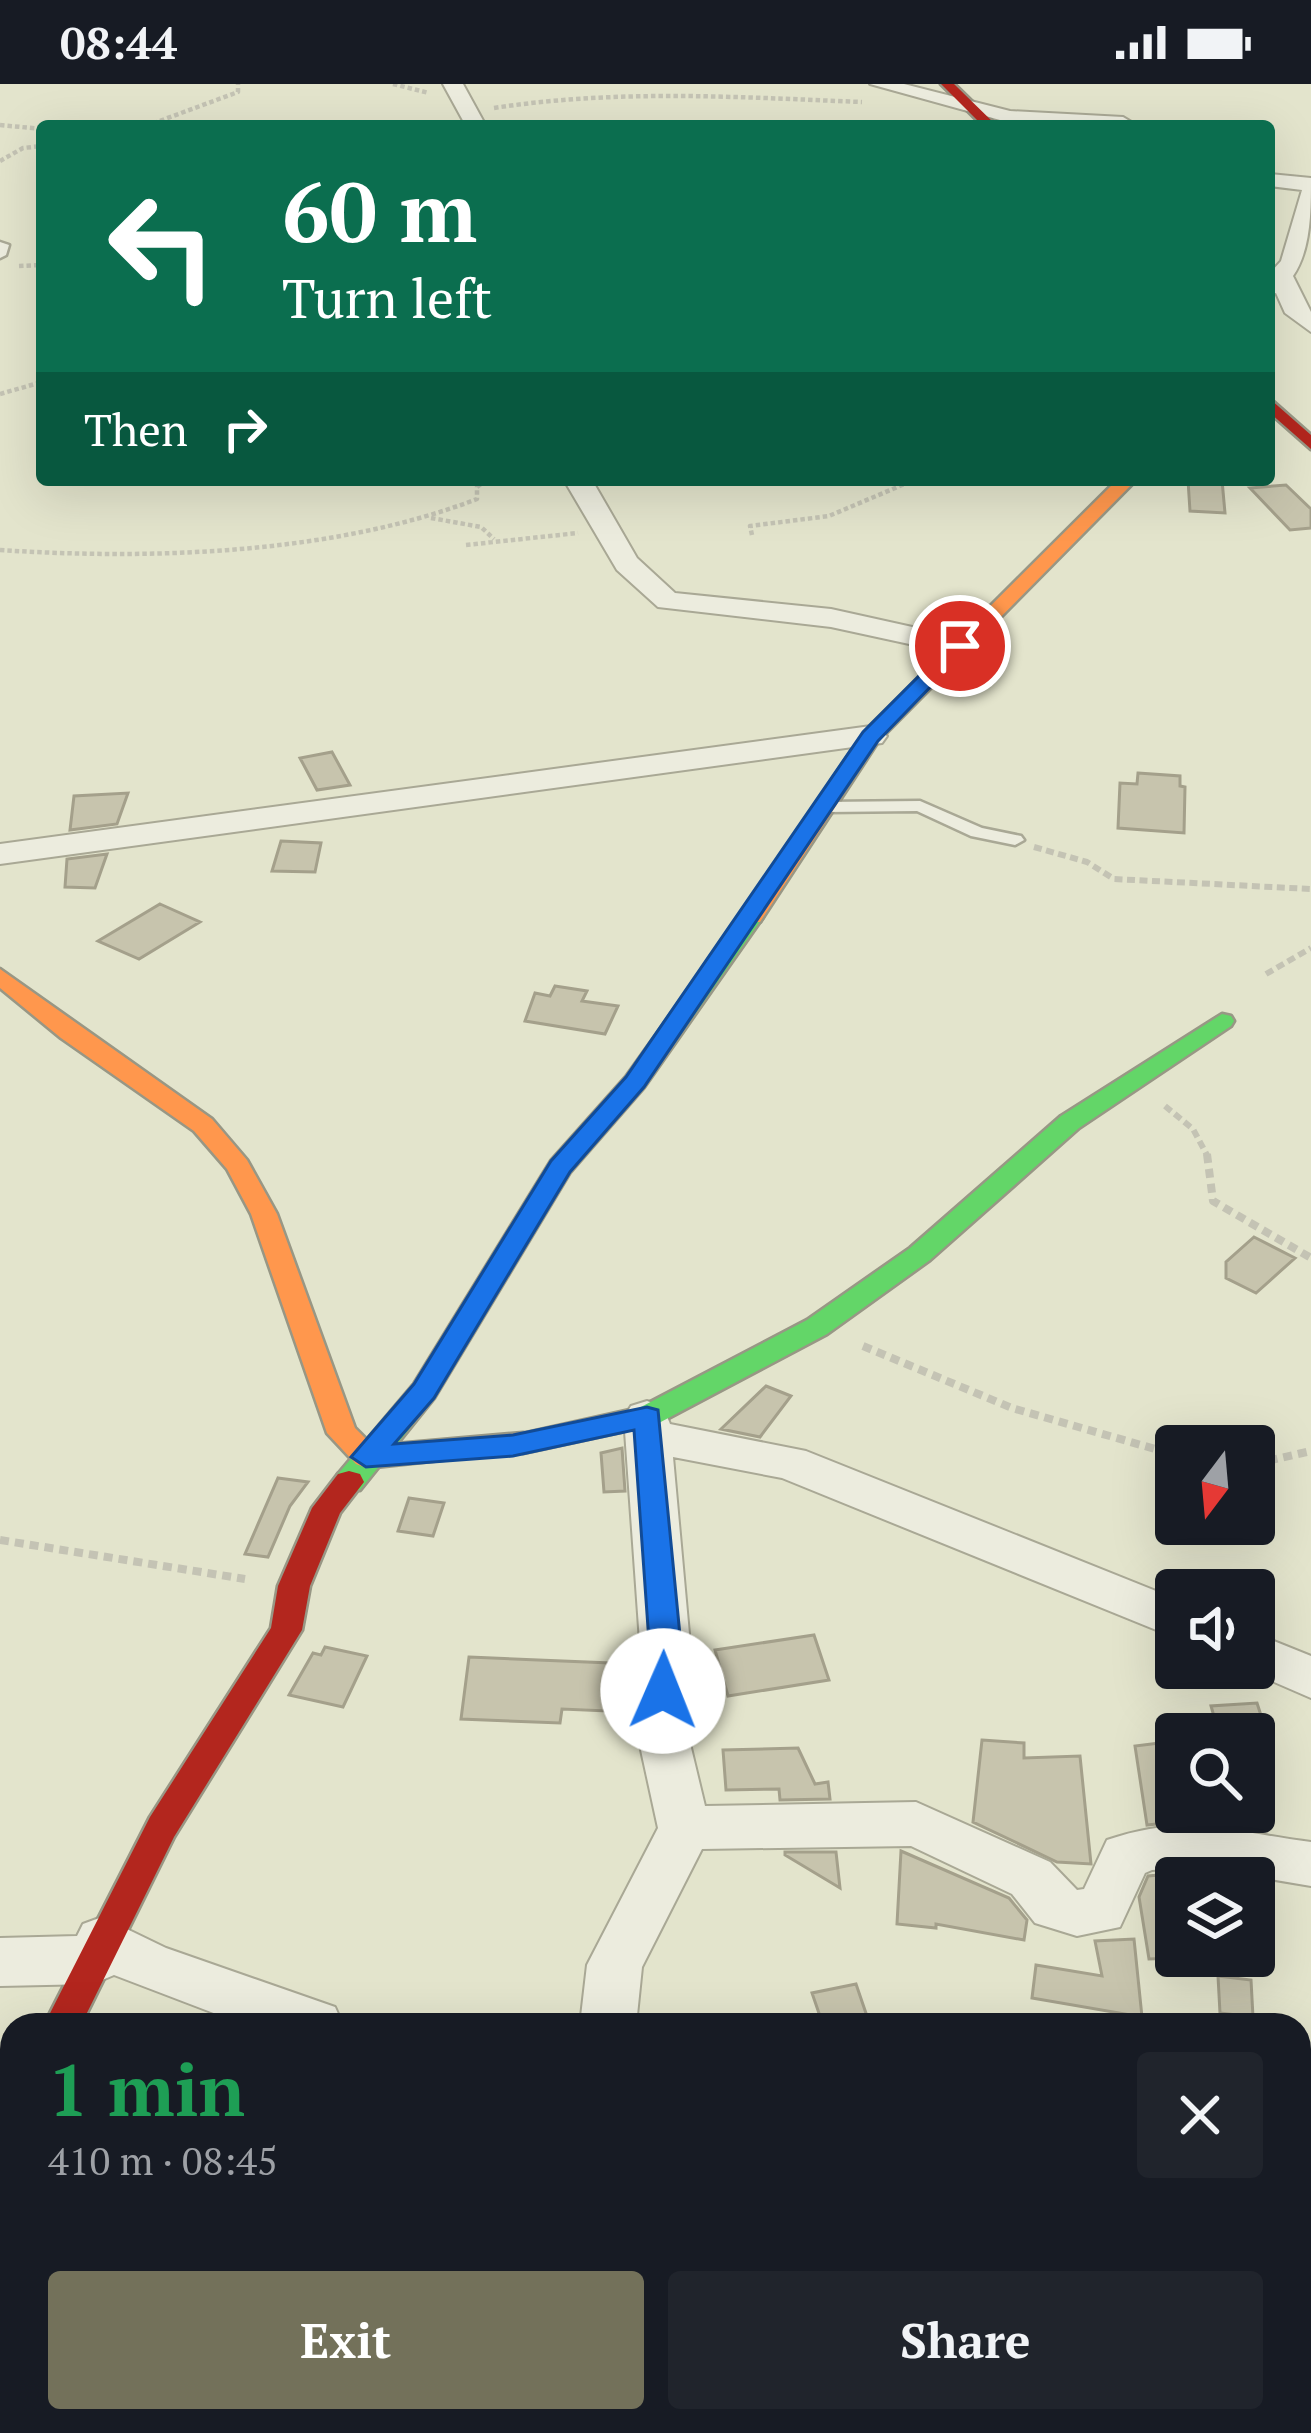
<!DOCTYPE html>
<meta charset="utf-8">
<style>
:root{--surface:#171b24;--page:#20242c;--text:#f1f3f6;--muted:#9ea1a6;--accent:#73715a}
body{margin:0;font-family:"PT Serif",serif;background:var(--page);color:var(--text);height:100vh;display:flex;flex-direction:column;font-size:45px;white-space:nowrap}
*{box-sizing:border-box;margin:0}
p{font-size:39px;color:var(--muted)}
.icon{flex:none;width:66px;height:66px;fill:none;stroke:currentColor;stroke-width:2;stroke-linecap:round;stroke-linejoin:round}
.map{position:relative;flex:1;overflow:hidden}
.sheet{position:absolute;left:0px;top:1929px;width:1311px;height:420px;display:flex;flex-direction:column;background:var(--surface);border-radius:36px 36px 0 0;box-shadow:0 12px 48px #0002}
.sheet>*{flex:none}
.guide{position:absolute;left:36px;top:36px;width:1239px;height:366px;border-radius:12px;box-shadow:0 12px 48px #0002;background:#0b6e4f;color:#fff;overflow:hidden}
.needle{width:78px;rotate:196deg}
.fabs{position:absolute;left:1155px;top:1341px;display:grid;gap:24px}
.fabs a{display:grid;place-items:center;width:120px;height:120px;border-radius:12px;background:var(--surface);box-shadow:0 12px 48px #0002;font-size:60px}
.pin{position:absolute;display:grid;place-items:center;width:102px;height:102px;color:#fff;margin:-51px;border:6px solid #fff;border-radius:50%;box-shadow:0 3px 12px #0007}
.me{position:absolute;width:132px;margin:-66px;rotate:1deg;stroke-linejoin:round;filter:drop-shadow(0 0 9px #0008)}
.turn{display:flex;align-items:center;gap:42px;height:252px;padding:0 48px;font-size:54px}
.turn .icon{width:156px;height:156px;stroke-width:2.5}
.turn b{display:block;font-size:84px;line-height:102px}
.then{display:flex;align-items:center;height:114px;padding:0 48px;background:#0003;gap:24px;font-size:45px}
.round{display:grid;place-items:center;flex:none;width:126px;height:126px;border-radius:12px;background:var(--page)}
.overview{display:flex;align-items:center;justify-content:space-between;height:204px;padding:0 48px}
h1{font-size:72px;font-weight:600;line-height:90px;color:#1e9e55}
.primary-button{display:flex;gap:24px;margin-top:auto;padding:24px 48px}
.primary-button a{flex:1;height:138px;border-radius:12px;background:var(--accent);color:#fff;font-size:48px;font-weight:600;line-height:138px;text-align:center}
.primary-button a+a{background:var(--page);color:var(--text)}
.status{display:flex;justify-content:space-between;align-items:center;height:84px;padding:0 60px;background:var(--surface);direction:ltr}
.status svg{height:33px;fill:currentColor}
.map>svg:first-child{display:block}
</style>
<div class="status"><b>08:44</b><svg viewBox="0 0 49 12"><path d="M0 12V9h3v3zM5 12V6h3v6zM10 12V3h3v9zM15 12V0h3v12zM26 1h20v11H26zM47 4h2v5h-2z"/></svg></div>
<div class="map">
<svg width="1311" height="2349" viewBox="0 0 1311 2349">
<rect width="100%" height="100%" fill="#e3e4cc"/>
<path fill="#c7c4ad" stroke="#a4a08b" stroke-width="3" d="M 1188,396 L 1222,396 L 1225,429 L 1190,427 Z
M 1286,401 L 1311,425 L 1311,444 L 1290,446 L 1250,404 Z
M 332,668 L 350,701 L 317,706 L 300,674 Z
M 1138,689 L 1180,692 L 1180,702 L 1185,703 L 1184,749 L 1118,744 L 1120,699 L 1137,700 Z
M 128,709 L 117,740 L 70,746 L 74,712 Z
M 281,757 L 321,759 L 315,788 L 272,787 Z
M 107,770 L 95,804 L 65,803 L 67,775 Z
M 160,820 L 200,838 L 139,875 L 98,857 Z
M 555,902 L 587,907 L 582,917 L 618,922 L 605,950 L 525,937 L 535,909 L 550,912 Z
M 1254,1153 L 1295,1174 L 1256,1209 L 1226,1194 L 1226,1178 Z
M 766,1302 L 791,1312 L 760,1353 L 721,1345 Z
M 622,1364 L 625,1407 L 604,1408 L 601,1369 Z
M 278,1394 L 308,1398 L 290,1422 L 268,1473 L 245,1470 Z
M 409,1414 L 444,1419 L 433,1452 L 398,1447 Z
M 814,1551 L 829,1596 L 728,1612 L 715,1566 Z
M 325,1563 L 367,1572 L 343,1623 L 289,1611 L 313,1569 L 321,1571 Z
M 469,1573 L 610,1579 L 607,1627 L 562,1625 L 560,1639 L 461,1635 Z
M 1257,1619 L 1267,1650 L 1219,1650 L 1211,1622 Z
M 982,1656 L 1024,1659 L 1024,1674 L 1080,1672 L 1091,1780 L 1057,1778 L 973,1738 Z
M 1176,1657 L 1176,1738 L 1147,1741 L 1135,1662 Z
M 798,1664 L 815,1700 L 828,1698 L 830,1715 L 780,1716 L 779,1705 L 726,1706 L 723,1666 Z
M 901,1767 L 1009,1814 L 1027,1836 L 1024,1856 L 936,1840 L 936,1844 L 897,1840 Z
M 785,1768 L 836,1768 L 840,1804 L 785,1771 Z
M 1182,1789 L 1183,1794 L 1176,1794 L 1176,1874 L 1149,1875 L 1139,1813 L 1148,1792 Z
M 1134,1855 L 1142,1933 L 1032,1914 L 1036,1881 L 1102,1892 L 1095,1857 Z
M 1218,1892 L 1251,1896 L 1253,1933 L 1220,1929 Z
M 856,1900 L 870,1941 L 823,1941 L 812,1909 Z"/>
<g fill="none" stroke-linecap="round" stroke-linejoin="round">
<g stroke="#a9a895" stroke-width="5">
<path id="lane" d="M 0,158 L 9,161 L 6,171 L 0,174 Z
M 920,717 L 982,744 L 1021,752 L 1024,756 L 1015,761 L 971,752 L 917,727 L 827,728 L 819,723 L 827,718 Z"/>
</g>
<g stroke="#a9a895" stroke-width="4">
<path id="street" d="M 443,0 L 463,0 L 486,42 L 466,42 Z
M 870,0 L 904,0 L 1010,27 L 1123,33 L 1133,39 L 1022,42 Z
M 1269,90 L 1311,94 C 1311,127 1311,166 1293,192 L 1311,228 L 1311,248 L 1285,229 L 1276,209 L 1269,211 L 1269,190 L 1281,177 L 1302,106 L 1269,102 Z
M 564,396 L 592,396 L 637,474 L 675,509 L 831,525 L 971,556 L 975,562 L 960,571 L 831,543 L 658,523 L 617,486 Z
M 871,642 L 887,652 L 882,659 L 0,780 L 0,760 Z
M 647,1317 L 663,1322 L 670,1340 L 806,1367 L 1176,1515 L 1176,1554 L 782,1394 L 673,1373 L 691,1572 L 686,1643 L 705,1722 L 916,1718 L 1050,1778 L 1077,1806 L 1084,1805 L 1107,1756 C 1189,1728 1230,1748 1311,1758 L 1311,1802 L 1198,1783 L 1152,1786 L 1145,1789 L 1120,1843 L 1077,1852 L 1035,1839 L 1012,1810 L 911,1762 L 702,1765 L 642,1883 L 636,1941 L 580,1941 L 587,1881 L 658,1744 L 636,1643 L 641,1572 L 624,1333 L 631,1322 Z
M 1254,1549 L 1311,1572 L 1311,1614 L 1242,1584 L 1254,1584 Z
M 102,1833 L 166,1864 L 335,1923 L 343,1941 L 245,1941 L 114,1891 L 93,1900 L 0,1902 L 0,1854 L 77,1852 L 83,1840 Z
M 12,2020 L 12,2095 L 0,2099 L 0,2025 Z
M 464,2337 L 528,2337 L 529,2349 L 465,2349 Z
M 808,2337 L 888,2337 L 893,2349 L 813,2349 Z"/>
</g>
<g stroke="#989785" stroke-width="5">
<path id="fast" d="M 752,826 L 763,833 L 644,1003 L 570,1088 L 434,1314 L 360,1406 L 338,1406 L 334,1398 L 338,1390 L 414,1300 L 551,1077 L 626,993 L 744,828 Z
M 1222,930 L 1231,932 L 1234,937 L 1231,942 L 1079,1044 L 930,1176 L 827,1250 L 657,1340 L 523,1369 L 513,1366 L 508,1359 L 513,1352 L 639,1324 L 807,1236 L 910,1164 L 1061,1032 Z"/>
</g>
<g stroke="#989785" stroke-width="5">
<path id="slow" d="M 1117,396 L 1136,396 L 879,656 L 760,838 L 744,838 L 741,833 L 864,648 Z
M 0,885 L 212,1035 L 247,1076 L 277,1130 L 355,1344 L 373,1362 L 523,1349 L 533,1352 L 538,1359 L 533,1366 L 366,1384 L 356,1380 L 327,1349 L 251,1130 L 227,1085 L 194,1047 L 61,954 L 0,904 Z"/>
</g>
<g stroke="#989785" stroke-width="5">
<path id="jam" d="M 941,0 L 954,0 L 997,42 L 983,42 Z
M 1269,314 L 1311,351 L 1311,365 L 1269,328 Z
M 349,1387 L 360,1390 L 364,1398 L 340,1429 L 310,1502 L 302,1546 L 174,1753 L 81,1941 L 44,1941 L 150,1733 L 271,1544 L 278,1502 L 312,1424 L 338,1390 Z"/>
</g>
<path stroke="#c4c3b4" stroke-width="4.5" stroke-dasharray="4.5 3" stroke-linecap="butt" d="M 393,0 L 429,9
M 494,24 C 619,5 736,13 862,18
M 0,41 L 42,45
M 146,42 L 238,8 L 238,0
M 0,77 L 23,64 L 42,62
M 19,182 L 42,181
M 0,310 L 42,298
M 431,434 L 481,443 L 494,455
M 752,451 L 750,442 L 829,432 L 914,396
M 466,461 L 578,449
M 0,466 C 152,476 334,470 477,415 L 477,403 L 485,397 L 524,396"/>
<path stroke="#c4c3b4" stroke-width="6" stroke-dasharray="8 4.5" stroke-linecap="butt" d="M 1034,763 L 1087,778 L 1114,795 L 1311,805
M 1266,890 L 1311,864
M 1165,1022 L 1193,1045 L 1208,1073"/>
<path stroke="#c4c3b4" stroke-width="8" stroke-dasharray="9 6" stroke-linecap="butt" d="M 1207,1070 L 1213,1117 L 1311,1174
M 863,1262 L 1012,1324 L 1176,1371
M 1254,1380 L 1311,1367
M 0,1456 L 245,1495"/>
<path stroke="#c4c3b4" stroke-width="10" stroke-dasharray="12 8" stroke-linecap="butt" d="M 1299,2144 L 1311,2156"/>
<use href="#lane" fill="#ececde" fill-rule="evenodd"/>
<use href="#street" fill="#ececde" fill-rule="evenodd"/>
<use href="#fast" fill="#63d668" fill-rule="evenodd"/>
<use href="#slow" fill="#ff974d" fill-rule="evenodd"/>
<use href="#jam" fill="#b3261e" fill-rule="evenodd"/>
</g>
<path fill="#1a73e8" stroke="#114b97" stroke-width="3" d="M 953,558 L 970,562 L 878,657 L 644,1003 L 570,1088 L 434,1314 L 394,1360 L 513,1351 L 647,1323 L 658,1326 L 682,1572 L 675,1616 L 663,1620 L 651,1616 L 647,1607 L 650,1572 L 634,1346 L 513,1372 L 366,1383 L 351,1373 L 414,1300 L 551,1077 L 626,993 L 863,648 Z"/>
</svg>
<div class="fabs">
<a><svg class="needle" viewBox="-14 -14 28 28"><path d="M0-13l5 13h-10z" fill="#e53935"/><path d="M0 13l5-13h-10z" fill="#9ea1a6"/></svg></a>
<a><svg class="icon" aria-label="sound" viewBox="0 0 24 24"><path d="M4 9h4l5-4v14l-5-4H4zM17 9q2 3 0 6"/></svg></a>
<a><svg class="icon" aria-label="search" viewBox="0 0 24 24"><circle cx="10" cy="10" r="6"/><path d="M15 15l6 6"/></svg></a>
<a><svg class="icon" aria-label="layers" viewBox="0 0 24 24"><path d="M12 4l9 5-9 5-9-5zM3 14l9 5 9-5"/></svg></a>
</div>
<div class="pin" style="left:960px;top:562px;background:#d93025"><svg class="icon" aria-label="arrive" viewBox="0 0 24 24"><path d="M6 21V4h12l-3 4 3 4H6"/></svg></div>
<svg class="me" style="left:663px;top:1607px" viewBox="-20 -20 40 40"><circle r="19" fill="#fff"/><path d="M0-13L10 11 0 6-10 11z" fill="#1a73e8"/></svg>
<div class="guide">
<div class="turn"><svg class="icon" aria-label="left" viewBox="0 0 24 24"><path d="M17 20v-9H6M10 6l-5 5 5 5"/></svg><div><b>60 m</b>Turn left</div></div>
<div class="then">Then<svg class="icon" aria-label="right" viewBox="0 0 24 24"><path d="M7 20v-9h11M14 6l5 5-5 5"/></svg></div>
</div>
<section class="sheet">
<div class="overview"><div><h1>1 min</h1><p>410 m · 08:45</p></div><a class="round"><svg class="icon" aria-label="close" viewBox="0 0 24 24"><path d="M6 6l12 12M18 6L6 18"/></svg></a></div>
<div class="primary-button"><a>Exit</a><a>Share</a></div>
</section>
</div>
